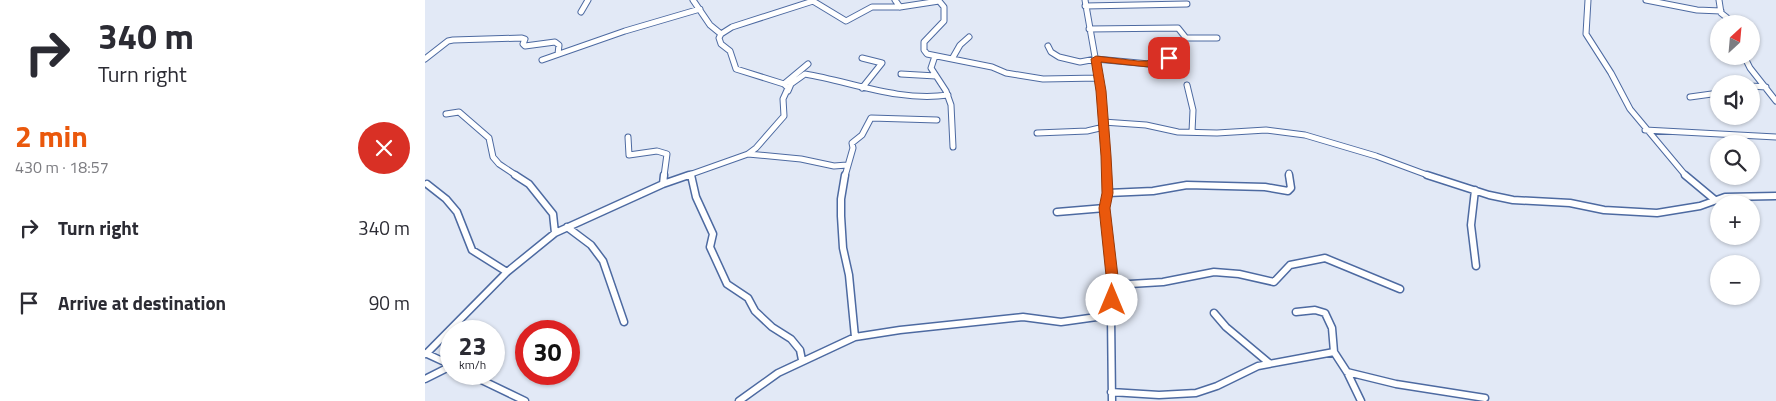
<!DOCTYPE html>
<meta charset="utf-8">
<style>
:root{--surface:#fff;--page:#f7f7f7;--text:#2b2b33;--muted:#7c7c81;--accent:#ea580c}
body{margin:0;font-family:"Titillium Web",sans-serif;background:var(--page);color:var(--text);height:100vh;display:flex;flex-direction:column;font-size:19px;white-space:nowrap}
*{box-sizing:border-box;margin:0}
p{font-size:16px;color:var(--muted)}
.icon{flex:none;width:28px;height:28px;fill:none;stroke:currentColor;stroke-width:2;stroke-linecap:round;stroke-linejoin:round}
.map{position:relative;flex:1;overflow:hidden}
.details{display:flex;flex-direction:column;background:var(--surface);width:425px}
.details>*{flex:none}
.banner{background:#fff;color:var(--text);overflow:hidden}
.needle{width:32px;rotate:26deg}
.tools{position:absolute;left:1285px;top:15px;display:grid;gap:10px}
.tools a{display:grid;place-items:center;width:50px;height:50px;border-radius:50%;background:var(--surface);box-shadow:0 1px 4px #0004;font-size:25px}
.speed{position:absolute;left:15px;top:320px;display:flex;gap:10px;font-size:25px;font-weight:700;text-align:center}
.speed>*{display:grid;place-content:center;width:65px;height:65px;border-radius:50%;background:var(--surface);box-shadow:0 1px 4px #0004;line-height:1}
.speed small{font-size:12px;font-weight:400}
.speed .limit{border:8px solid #d22;background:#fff;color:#111}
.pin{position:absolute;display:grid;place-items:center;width:42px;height:42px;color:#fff;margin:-21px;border-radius:10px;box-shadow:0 2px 8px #0006}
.me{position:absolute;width:55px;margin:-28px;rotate:0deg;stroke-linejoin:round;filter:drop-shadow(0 0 4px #0008)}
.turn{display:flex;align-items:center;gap:18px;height:105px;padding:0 15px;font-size:22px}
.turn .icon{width:65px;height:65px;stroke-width:2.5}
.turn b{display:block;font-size:35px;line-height:42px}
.round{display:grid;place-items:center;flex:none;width:52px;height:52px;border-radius:26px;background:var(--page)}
.head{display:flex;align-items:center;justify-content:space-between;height:85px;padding:0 15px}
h1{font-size:30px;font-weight:700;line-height:38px;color:var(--accent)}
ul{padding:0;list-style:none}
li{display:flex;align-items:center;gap:15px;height:75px;padding:0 15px}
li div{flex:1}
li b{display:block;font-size:19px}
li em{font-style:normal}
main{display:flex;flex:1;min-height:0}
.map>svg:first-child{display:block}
</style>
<main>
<section class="details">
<div class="banner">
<div class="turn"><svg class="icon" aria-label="right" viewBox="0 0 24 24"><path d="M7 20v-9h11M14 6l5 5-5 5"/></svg><div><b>340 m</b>Turn right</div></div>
</div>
<div class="head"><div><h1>2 min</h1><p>430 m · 18:57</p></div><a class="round" style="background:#d93025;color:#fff"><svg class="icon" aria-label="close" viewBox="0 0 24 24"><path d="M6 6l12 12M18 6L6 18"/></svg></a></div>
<ul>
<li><svg class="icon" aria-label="right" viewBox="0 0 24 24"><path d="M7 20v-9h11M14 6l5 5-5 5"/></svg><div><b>Turn right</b></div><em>340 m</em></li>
<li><svg class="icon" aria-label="arrive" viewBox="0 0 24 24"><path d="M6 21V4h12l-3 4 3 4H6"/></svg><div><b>Arrive at destination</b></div><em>90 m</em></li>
</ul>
</section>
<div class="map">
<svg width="1351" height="401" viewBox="0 0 1351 401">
<rect width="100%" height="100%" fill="#e2e9f6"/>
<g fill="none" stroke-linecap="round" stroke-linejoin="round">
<g stroke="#4d6aa1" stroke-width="7">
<path id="minor-far1" d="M 268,0 L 285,25 L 296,34
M 470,0 L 475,7
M 660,0 L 676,91 L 682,176
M 1163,0 L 1161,34 L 1186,73 L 1205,109 L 1261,176
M 1221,0 L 1272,10 L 1296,11
M 1294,0 L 1296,13 L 1310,24
M 660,6 L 762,4
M 156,12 L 163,0
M 664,29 L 753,28 L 761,38 L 792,38
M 623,46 L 626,52 L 634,57 L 655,62 L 671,59 L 724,64 L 733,58 L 760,57
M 510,56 L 506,68 L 521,91 L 526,105 L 528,147
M 1319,56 L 1325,68 L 1351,101
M 437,58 L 457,63 L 437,88
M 0,59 L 23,41 L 28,40 L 97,38 L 100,39 L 98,44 L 100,46 L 130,42 L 134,45 L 133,54
M 527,59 L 535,45 L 544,37
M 117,60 L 200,31 L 275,9
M 476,74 L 511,76
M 359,84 L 383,64
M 762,85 L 768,110 L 767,132
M 1326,86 L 1341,87
M 363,91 L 366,84 L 380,74 C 427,82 474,102 523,95
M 1265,97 L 1294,93
M 21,114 L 34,112 L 64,138 L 68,157 L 74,164 L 92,176
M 678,122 L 721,125 L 753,132 L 792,133 L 841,130 L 880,135 L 951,156 L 1005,176
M 1220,130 L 1351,137
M 612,133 L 662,131 L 679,127
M 203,137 L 204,155 L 232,151 L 242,154 L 239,176
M 323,154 L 376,159 L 409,166 L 422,165
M 864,173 L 864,176
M 266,174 L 266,176
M 261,176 L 323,154 L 331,148 L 359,116 L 358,99 L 363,88 L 359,84 L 311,69 L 305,51 L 296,44 L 294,38 L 296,34 L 307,27 L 388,1 L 421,21 L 447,7 L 475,7 L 514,1 L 519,7 L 519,21 L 499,42 L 499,50 L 502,54 L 567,67 L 581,73 L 618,79 L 674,78
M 420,176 L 428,148 L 427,143 L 437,135 L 446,118 L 512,120"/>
</g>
<g stroke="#4d6aa1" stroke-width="9">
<path id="minor" d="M 90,175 L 104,184 L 128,214 L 130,233
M 266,175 L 271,197 L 288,234 L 285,247 L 302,284 L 323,298 L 330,311 L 347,327 L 366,339 L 375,350 L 377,360
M 420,175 L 416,199 L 416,216 L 418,248 L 424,275 L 430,337
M 682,175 L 683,193 L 680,208 L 688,285 L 686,315 L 687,401
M 1002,175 L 1064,195 L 1088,200 L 1145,203 L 1179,210 L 1232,213 L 1275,206 L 1300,197 L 1351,196
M 1260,175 L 1290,200
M 2,184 L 21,199 L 32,212 L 47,250 L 82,272
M 238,184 L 239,175
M 1050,190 L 1046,225 L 1051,266
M 683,193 L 728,191 L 762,185 L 840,187 L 863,191 L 866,188 L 864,175
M 632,212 L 680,208
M 142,227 L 166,245 L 178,261 L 199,322
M 688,285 L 738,282 L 789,272 L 814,274 L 849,282 L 865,265 L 900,258 L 975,289
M 789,313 L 801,327 L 844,363
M 909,352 L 922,372 L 936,401
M 0,353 L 26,365
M 1,354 L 82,272 L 130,233 L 238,184 L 264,175
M 922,372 L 971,384 L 1060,398
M 44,374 L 100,401
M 0,379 L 26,366
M 686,392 L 734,395 L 771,393 L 792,386 L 833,366 L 909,352 L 907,328 L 900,313 L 890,310 L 871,312
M 314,401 L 353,373 L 430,337 L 475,330 L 598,317 L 636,322 L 686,315"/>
</g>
<use href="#minor-far1" stroke="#fff" stroke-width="5"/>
<use href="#minor" stroke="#fff" stroke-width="6"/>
</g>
<path fill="#ea580c" stroke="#983908" d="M 734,55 L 744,55 L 749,58 L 744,61 L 735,61 L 724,67 L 676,62 L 681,91 L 686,156 L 688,193 L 685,208 L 694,285 L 691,304 L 687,305 L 682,304 L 680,300 L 682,285 L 674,208 L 677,193 L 676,156 L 671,91 L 666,59 L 671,56 L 713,61 L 722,61 Z"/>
</svg>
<div class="tools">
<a><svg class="needle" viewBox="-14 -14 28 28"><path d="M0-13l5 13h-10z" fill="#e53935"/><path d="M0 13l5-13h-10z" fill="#7c7c81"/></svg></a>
<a><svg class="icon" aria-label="sound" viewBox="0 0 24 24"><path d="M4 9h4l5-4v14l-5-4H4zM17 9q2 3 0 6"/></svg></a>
<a><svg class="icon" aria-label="search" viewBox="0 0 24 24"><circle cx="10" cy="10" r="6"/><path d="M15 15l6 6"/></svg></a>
<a>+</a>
<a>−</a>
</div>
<div class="speed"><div>23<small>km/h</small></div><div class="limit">30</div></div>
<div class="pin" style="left:744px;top:58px;background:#d93025"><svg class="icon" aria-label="arrive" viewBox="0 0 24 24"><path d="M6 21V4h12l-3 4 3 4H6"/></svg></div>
<svg class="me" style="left:687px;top:300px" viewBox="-20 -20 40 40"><circle r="19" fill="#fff"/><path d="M0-13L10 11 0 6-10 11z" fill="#ea580c"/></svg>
</div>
</main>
